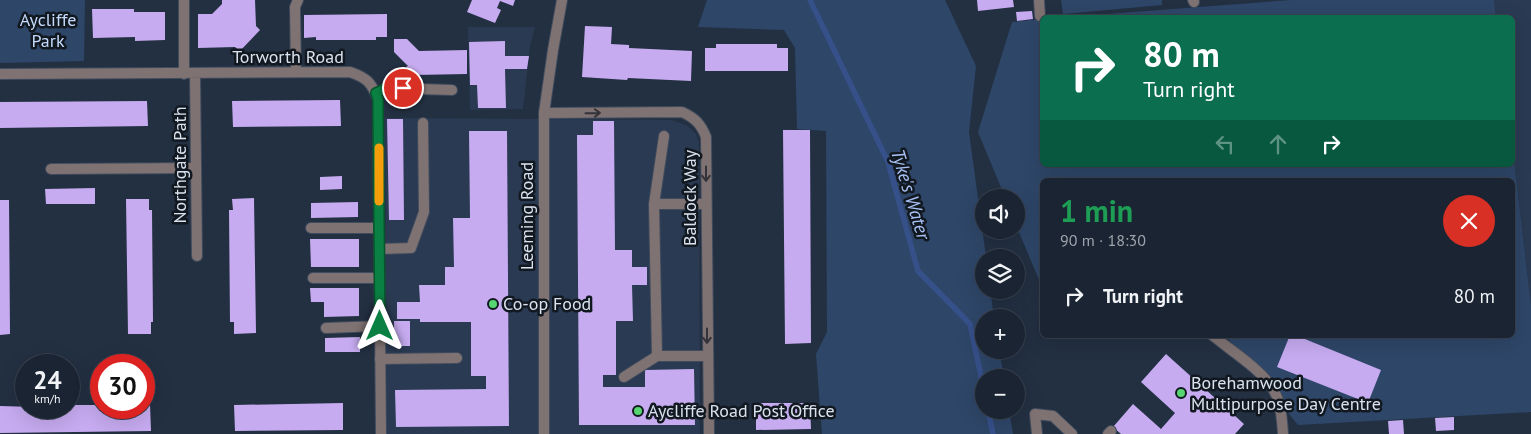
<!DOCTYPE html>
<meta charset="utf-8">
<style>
:root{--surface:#1a2432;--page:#232c3a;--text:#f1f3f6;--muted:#9fa4ac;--line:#38414d}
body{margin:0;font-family:"PT Sans",sans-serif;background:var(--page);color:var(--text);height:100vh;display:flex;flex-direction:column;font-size:19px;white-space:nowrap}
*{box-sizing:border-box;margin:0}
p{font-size:16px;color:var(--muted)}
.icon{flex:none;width:28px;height:28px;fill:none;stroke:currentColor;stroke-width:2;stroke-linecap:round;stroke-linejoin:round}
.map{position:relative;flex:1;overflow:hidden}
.side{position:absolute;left:1040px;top:178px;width:475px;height:160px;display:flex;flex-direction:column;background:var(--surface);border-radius:8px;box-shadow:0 5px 20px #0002,0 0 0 1px var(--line)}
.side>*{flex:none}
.banner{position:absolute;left:1040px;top:15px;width:475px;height:152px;border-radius:8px;box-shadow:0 5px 20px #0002,0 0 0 1px var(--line);background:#0b6e4f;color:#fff;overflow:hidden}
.fabs{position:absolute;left:975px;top:189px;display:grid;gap:10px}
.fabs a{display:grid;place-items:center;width:50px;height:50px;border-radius:50%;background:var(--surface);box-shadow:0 5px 20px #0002,0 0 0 1px var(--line);font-size:25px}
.speed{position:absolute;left:15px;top:354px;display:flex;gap:10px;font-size:25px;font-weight:700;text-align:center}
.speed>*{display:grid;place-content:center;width:65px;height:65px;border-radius:50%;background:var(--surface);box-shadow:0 5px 20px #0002,0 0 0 1px var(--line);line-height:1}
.speed small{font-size:12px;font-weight:400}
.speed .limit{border:8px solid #d22;background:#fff;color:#111}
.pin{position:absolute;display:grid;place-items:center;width:42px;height:42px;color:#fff;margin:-21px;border:2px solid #fff;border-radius:50%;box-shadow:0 1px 5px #0007}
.me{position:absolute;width:55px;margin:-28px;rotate:0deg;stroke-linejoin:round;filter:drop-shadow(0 0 4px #0008)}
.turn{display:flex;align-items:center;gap:18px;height:105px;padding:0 20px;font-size:22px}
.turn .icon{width:65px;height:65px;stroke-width:2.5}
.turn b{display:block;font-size:35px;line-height:42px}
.lanes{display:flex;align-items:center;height:48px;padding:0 20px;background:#0003;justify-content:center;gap:25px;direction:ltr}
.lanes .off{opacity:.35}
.round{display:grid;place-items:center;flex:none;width:52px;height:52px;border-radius:26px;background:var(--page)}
.overview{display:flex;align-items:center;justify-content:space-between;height:85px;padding:0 20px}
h1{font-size:30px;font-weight:700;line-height:38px;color:#1e9e55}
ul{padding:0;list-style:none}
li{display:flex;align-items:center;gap:15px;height:65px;padding:0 20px}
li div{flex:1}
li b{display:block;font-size:19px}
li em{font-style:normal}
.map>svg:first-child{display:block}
</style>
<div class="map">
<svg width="1531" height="434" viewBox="0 0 1531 434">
<rect width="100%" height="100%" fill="#233042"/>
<path fill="#2a3a52" d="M 1494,0 L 1531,0 L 1531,305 L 1513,152 L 1512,18 L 1496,17 Z
M 468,27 L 535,27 L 530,46 L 523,109 L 470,110 Z
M 385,118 L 672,120 L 686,125 L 691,129 L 696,134 L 699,143 L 700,434 L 387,434 Z"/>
<path fill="#2e4668" d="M 0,0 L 85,0 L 84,61 L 0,63 Z
M 707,0 L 945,0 L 976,66 L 969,132 L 986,257 L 984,258 L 984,290 L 990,290 L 994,317 L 984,318 L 984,350 L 999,350 L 1004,377 L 984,378 L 984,410 L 1009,410 L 1013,434 L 822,434 L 816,354 L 827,332 L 826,131 L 797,129 L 795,48 L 784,30 L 698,27 Z
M 1061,0 L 1162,0 L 1162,5 L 1063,14 Z
M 1291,0 L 1494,0 L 1496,17 L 1068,17 Z
M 1042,19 L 1042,165 L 1512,165 L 1513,152 L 1531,305 L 1531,412 L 1298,425 L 1225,335 L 1512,335 L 1512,180 L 1042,180 L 1042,287 L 1016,225 L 1016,198 L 1005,197 L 978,132 L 1012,22 Z"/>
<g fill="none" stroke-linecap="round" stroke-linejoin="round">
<path stroke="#36508a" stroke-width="5.5" d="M 810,0 L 888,162 L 918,271 L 970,324 L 984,390
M 988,410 L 993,434"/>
</g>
<path fill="#c6abf0" d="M 222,0 L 255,0 L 256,26 L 260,30 L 240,51 L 235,47 L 198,48 L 198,14 L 212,14 L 222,4 Z
M 472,0 L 515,0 L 513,6 L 500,1 L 497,8 L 501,10 L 495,23 L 467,12 Z
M 977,0 L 1013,0 L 1014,7 L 978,11 Z
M 92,9 L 134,9 L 134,12 L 165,12 L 165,40 L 135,41 L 135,37 L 93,38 Z
M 1032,11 L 1033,19 L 1017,21 L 1016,12 Z
M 387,14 L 387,37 L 376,37 L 376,40 L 316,40 L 316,37 L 304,38 L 304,15 Z
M 585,26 L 612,27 L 611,44 L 629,45 L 629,48 L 692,51 L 691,81 L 628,78 L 627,80 L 582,77 Z
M 394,39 L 407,39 L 419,51 L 467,50 L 467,74 L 414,75 L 406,67 L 408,66 L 394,52 Z
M 505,41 L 505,56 L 529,56 L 527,69 L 505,69 L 506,108 L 478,108 L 477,85 L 470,85 L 469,42 Z
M 716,44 L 777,44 L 777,48 L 788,48 L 788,71 L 705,71 L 705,48 L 716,48 Z
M 340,100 L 341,126 L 233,127 L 232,101 Z
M 147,101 L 148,126 L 0,128 L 0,102 Z
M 387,119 L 403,119 L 404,220 L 389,220 Z
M 593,121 L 614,121 L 615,250 L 632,250 L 632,267 L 647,267 L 647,285 L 632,285 L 633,321 L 616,321 L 616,375 L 603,375 L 603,387 L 645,387 L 645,370 L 694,369 L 695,425 L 579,425 L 577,135 L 593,135 Z
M 783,130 L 810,130 L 811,343 L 785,344 Z
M 469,131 L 507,131 L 509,426 L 396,427 L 395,390 L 486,389 L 486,376 L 471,376 L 471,322 L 420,322 L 420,319 L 397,319 L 397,302 L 420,302 L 419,285 L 445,285 L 445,267 L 454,267 L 453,218 L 470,218 Z
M 342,176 L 342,189 L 320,190 L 320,177 Z
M 95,188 L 95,204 L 46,204 L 45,189 Z
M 254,198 L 256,333 L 234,334 L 234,322 L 230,322 L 229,210 L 233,210 L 232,199 Z
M 126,199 L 149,199 L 149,210 L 152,210 L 153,322 L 151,322 L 151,334 L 128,334 Z
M 0,200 L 9,200 L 10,334 L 0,335 Z
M 358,202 L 358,217 L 311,218 L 311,203 Z
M 310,239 L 359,239 L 359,267 L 311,267 Z
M 310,288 L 359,288 L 359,316 L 324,317 L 324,302 L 311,302 Z
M 394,321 L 410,321 L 410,346 L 394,346 Z
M 1290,335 L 1295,335 L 1381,370 L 1368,403 L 1277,367 Z
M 360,337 L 360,352 L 325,352 L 325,338 Z
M 1166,354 L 1244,424 L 1235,434 L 1121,434 L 1113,427 L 1133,404 L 1161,429 L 1175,413 L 1141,382 Z
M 343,403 L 343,430 L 235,431 L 234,405 Z
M 756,403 L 810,403 L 811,429 L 756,430 Z
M 150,404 L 151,431 L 0,433 L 0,406 L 69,408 L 69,405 L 101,405 L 101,408 L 144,408 L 144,405 Z
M 1454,417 L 1454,430 L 1436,431 L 1435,418 Z
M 1403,420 L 1404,434 L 1389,434 L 1388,421 Z"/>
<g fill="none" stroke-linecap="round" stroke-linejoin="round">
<g stroke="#404c5e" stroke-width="12">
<path id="service" d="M 1039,0 L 1040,16
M 1193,0 L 1194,2
M 296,72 L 295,7 L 298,0
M 376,93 L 387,88 L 452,90
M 51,169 L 195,168
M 654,204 L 706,204
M 311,228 L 379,228
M 379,249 L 411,248 L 424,212 L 423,123
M 313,278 L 380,278
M 326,328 L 380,326
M 1212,335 C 1230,350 1261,369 1273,389 C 1281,402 1282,419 1283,434
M 657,356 L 654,204 L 664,136
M 380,359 L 457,358
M 624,377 L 657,356 L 707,356
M 1037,434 L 1035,414 L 1053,416 L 1072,434
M 1108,434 L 1111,431"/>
</g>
<g stroke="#404c5e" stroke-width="12">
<path id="minor" d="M 184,0 L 184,74
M 195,73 L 197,256
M 0,74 L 350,72 C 367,78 371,82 378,99 L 381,434
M 544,113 L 682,112 C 695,118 701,124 706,137 L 709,434"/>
</g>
<g stroke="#404c5e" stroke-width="12">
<path id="tertiary" d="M 544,434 L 544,113 L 553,50 L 562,0"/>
</g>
<use href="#service" stroke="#7f7272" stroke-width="10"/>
<use href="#minor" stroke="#7f7272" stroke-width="10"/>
<use href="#tertiary" stroke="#7f7272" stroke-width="10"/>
</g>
<defs><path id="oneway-shaft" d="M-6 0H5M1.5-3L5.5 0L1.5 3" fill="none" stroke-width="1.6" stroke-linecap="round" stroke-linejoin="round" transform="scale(1.25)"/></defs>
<g stroke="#333339">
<use href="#oneway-shaft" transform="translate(593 113) rotate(-1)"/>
<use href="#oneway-shaft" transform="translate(706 174) rotate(90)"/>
<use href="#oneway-shaft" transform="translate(707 336) rotate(90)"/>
</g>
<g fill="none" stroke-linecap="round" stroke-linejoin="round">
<g stroke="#07532c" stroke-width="12">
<path id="route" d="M 380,326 L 378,114 L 378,99 L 376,93 L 387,88 L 403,88"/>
</g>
<use href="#route" stroke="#0b8043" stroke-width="9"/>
<path stroke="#f59e0b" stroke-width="9" d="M 379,148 L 379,201"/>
</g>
<g fill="#57d570" stroke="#121820" stroke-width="2">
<circle cx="493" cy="304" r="5"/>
<circle cx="1181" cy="393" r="5"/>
<circle cx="638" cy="411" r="5"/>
</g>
<g text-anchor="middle" stroke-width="5" stroke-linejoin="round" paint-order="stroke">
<g font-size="18" fill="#c4dbfc" stroke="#121820">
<text x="48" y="26">Aycliffe<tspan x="48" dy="21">Park</tspan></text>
</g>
<g font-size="18" fill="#d9e2ee" stroke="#121820">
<text x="288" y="63">Torworth Road</text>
<text transform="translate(180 165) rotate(-90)" y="6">Northgate Path</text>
<text transform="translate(690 198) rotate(-90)" y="6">Baldock Way</text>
<text transform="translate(527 216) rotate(-90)" y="6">Leeming Road</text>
</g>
<g font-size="18" fill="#d9e2ee" stroke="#121820" text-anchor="start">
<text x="503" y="310">Co-op Food</text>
<text x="1191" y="389">Borehamwood<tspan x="1191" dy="21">Multipurpose Day Centre</tspan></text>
<text x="648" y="417">Aycliffe Road Post Office</text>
</g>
<g font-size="19" font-style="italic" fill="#a9c2f5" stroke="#121820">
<text transform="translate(911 194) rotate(73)" y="7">Tyke's Water</text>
</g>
</g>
</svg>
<div class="fabs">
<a><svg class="icon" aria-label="sound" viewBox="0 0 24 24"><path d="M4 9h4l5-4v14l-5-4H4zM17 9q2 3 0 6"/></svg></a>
<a><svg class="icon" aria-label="layers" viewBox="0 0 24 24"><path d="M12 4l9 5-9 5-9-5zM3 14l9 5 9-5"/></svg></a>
<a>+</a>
<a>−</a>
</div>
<div class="speed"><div>24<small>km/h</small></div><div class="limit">30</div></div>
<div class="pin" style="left:403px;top:88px;background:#d93025"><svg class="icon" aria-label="arrive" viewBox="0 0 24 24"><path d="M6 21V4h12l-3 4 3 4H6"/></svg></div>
<svg class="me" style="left:380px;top:326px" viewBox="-20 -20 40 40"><path d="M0-17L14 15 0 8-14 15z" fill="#0b8043" stroke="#fff" stroke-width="4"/></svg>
<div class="banner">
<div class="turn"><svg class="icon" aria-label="right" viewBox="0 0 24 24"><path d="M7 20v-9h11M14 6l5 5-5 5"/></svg><div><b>80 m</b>Turn right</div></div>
<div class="lanes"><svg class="icon off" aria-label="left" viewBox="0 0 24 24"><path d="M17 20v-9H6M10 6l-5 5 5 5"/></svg><svg class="icon off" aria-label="ahead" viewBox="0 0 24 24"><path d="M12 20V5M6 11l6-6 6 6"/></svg><svg class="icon" aria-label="right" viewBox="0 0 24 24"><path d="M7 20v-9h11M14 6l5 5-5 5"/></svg></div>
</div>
<section class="side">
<div class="overview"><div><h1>1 min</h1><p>90 m · 18:30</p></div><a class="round" style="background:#d93025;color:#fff"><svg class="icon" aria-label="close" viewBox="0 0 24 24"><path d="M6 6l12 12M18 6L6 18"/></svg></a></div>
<ul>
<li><svg class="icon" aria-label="right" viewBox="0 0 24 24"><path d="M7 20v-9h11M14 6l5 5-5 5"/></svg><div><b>Turn right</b></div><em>80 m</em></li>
</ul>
</section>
</div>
